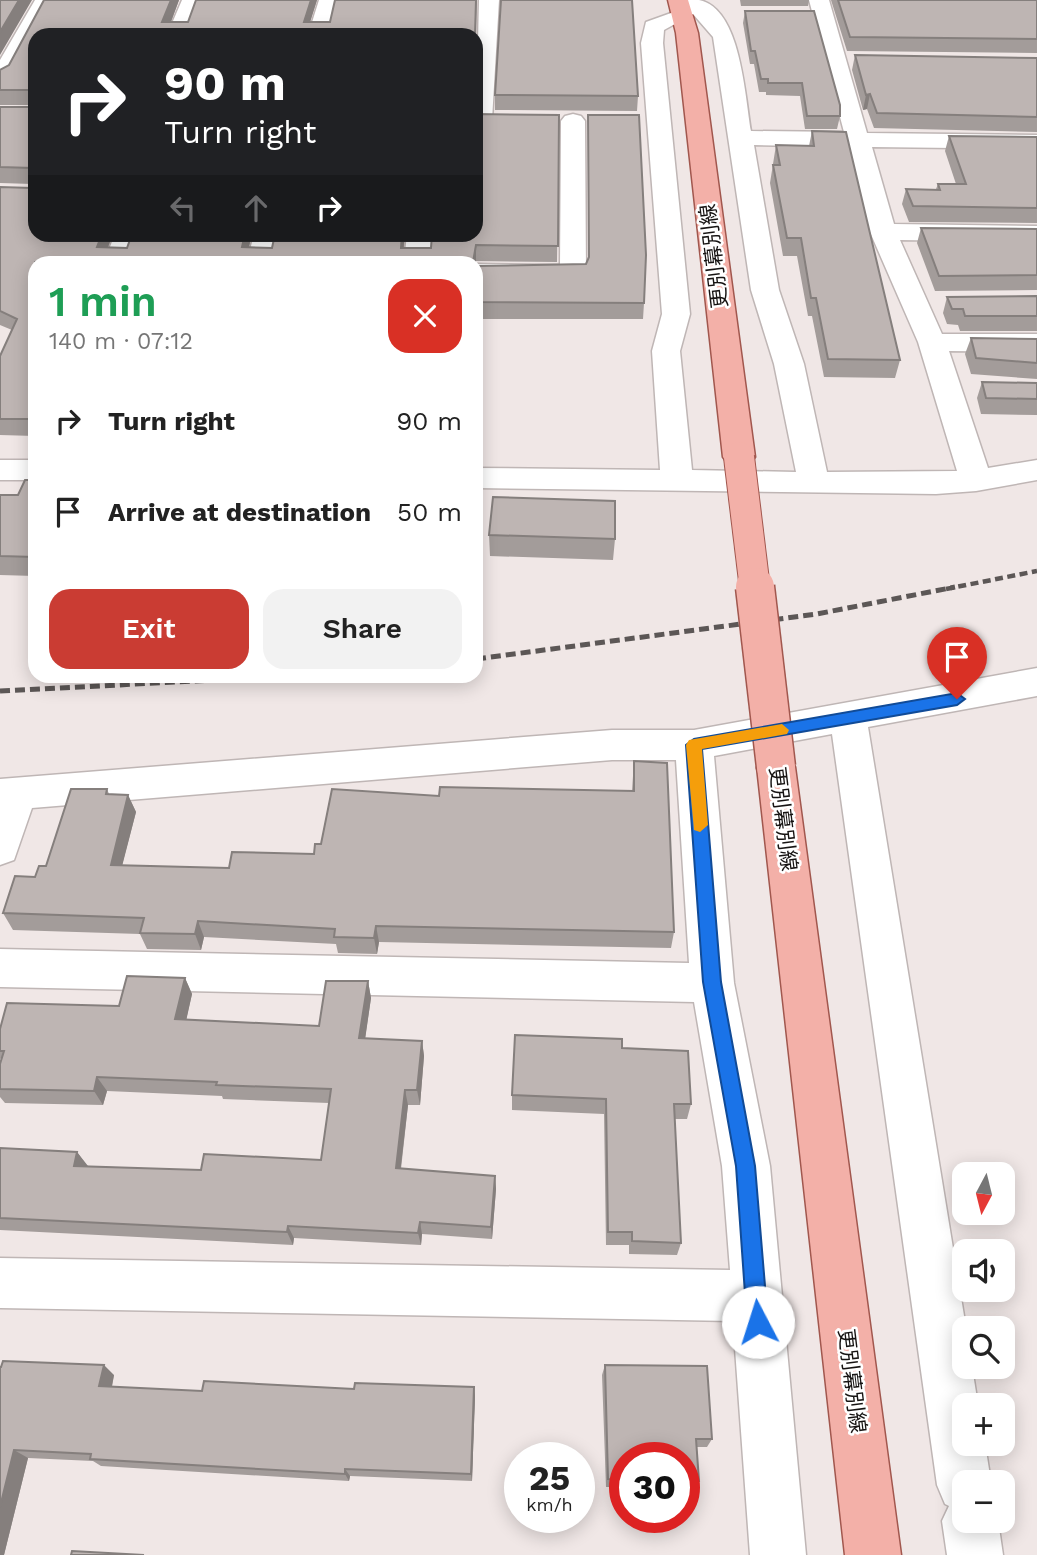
<!DOCTYPE html>
<meta charset="utf-8">
<style>
:root{--surface:#fff;--page:#f2f2f2;--text:#222;--muted:#767676;--accent:#ca3c33}
body{margin:0;font-family:"Work Sans","Noto Sans JP",sans-serif;background:var(--page);color:var(--text);height:100vh;display:flex;flex-direction:column;font-size:26px;white-space:nowrap}
*{box-sizing:border-box;margin:0}
p{font-size:23px;color:var(--muted)}
.icon{flex:none;width:38px;height:38px;fill:none;stroke:currentColor;stroke-width:2;stroke-linecap:round;stroke-linejoin:round}
.map{position:relative;flex:1;overflow:hidden}
.panel{position:absolute;left:28px;top:256px;width:455px;height:427px;display:flex;flex-direction:column;background:var(--surface);border-radius:21px;box-shadow:0 4px 18px #0003}
.panel>*{flex:none}
.hud{position:absolute;left:28px;top:28px;width:455px;height:214px;border-radius:21px;box-shadow:0 4px 18px #0003;background:#202124;color:#fff;overflow:hidden}
.needle{width:46px;rotate:187deg}
.tools{position:absolute;left:952px;top:1162px;display:grid;gap:14px}
.tools a{display:grid;place-items:center;width:63px;height:63px;border-radius:14px;background:var(--surface);box-shadow:0 4px 18px #0003;font-size:35px}
.speed{position:absolute;left:504px;top:1442px;display:flex;gap:14px;font-size:35px;font-weight:700;text-align:center}
.speed>*{display:grid;place-content:center;width:91px;height:91px;border-radius:50%;background:var(--surface);box-shadow:0 4px 18px #0003;line-height:1}
.speed small{font-size:18px;font-weight:400}
.speed .limit{border:10px solid #d22;background:#fff;color:#111}
.pin{position:absolute;display:grid;place-items:center;width:60px;height:60px;color:#fff;margin:-72px -30px;border-radius:50% 50% 50% 0;rotate:-45deg;box-shadow:0 0 7px #0007}
.pin .icon{rotate:45deg}
.me{position:absolute;width:77px;margin:-38px;rotate:355deg;stroke-linejoin:round;filter:drop-shadow(0 0 5px #0008)}
.turn{display:flex;align-items:center;gap:24px;height:147px;padding:0 21px;font-size:32px}
.turn .icon{width:91px;height:91px;stroke-width:2.5}
.turn b{display:block;font-size:49px;line-height:60px}
.lanes{display:flex;align-items:center;height:66px;padding:0 21px;background:#0003;justify-content:center;gap:35px;direction:ltr}
.lanes .off{opacity:.35}
.round{display:grid;place-items:center;flex:none;width:74px;height:74px;border-radius:21px;background:var(--page)}
.summary{display:flex;align-items:center;justify-content:space-between;height:119px;padding:0 21px}
h1{font-size:42px;font-weight:600;line-height:52px;color:#1e9e55}
.cta{display:flex;gap:14px;margin-top:auto;padding:14px 21px}
.cta a{flex:1;height:80px;border-radius:21px;background:var(--accent);color:#fff;font-size:28px;font-weight:600;line-height:80px;text-align:center}
.cta a+a{background:var(--page);color:var(--text)}
ul{padding:0;list-style:none}
li{display:flex;align-items:center;gap:21px;height:91px;padding:0 21px}
li div{flex:1}
li b{display:block;font-size:26px}
li em{font-style:normal}
.map>svg:first-child{display:block}
</style>
<div class="map">
<svg width="1037" height="1555" viewBox="0 0 1037 1555">
<rect width="100%" height="100%" fill="#f0e7e6"/>
<g fill="none" stroke-linecap="round" stroke-linejoin="round">
<g stroke="#bfb6b5" stroke-width="3">
<path id="minor" d="M 35,0 L 55,0 L 11,79 L 0,86 L 0,60 Z
M 182,0 L 202,0 L 189,35 L 167,35 Z
M 319,0 L 339,0 L 330,35 L 308,35 Z
M 479,0 L 499,0 L 492,120 L 488,125 L 476,126 Z
M 677,0 C 684,0 692,0 699,0 C 741,8 745,97 751,131 L 844,132 L 809,0 L 829,0 L 867,133 L 1037,135 L 1037,149 L 872,147 L 894,224 L 1037,226 L 1037,242 L 900,240 L 942,334 L 1037,334 L 1037,352 L 949,351 L 988,468 L 1037,460 L 1037,480 L 976,491 L 936,494 L 476,488 L 476,468 L 660,470 L 652,351 L 662,314 L 641,43 L 646,22 L 685,8 ZM 693,14 L 713,37 L 751,290 L 774,364 L 796,472 L 692,470 L 680,351 L 690,314 L 663,43 L 664,30 ZM 754,145 L 847,147 L 870,232 L 918,342 L 957,471 L 827,472 L 804,364 L 779,290 Z
M 573,114 L 581,116 L 585,121 L 586,273 L 583,279 L 573,281 L 476,280 L 476,264 L 560,265 L 561,121 L 565,116 Z
M 115,234 L 141,234 L 130,262 L 104,262 Z
M 254,234 L 280,234 L 273,262 L 247,262 Z
M 407,234 L 433,234 L 430,262 L 404,262 Z
M 0,460 L 35,460 L 35,480 L 0,480 Z
M 1037,668 L 1037,696 L 868,727 L 966,1328 L 964,1367 L 972,1367 L 978,1405 L 964,1405 L 964,1444 L 985,1444 L 991,1482 L 964,1482 L 964,1521 L 998,1521 L 1003,1555 L 947,1555 L 942,1521 L 949,1506 L 945,1504 L 937,1485 L 832,734 L 714,756 L 734,983 L 770,1166 L 806,1555 L 750,1555 L 733,1321 L 0,1308 L 0,1258 L 730,1270 L 722,1166 L 694,1002 L 0,987 L 0,949 L 689,963 L 676,760 L 612,760 L 32,808 L 14,860 L 0,865 L 0,779 L 612,730 L 694,730 Z"/>
</g>
<g stroke="#a1574e" stroke-width="3">
<path id="major" d="M 668,0 L 688,0 L 698,33 L 755,457 L 750,464 L 739,467 L 728,464 L 723,457 L 676,33 Z
M 776,752 L 790,756 L 795,767 L 901,1555 L 845,1555 L 757,767 L 762,756 Z"/>
</g>
<use href="#minor" fill="#fff" fill-rule="evenodd"/>
<use href="#major" fill="#f3b0a8" fill-rule="evenodd"/>
<path stroke="#5c5756" stroke-width="4.5" stroke-dasharray="8 4.5" stroke-linecap="butt" d="M 946,589 L 1037,571"/>
<path stroke="#5c5756" stroke-width="5" stroke-dasharray="10 5" stroke-linecap="butt" d="M 476,659 L 817,614 L 955,587
M 0,691 L 294,676"/>
<g stroke="#a1574e" stroke-width="32" stroke-linecap="butt">
<path id="major-bridge-far1" d="M 739,457 L 755,589"/>
</g>
<g stroke="#a1574e" stroke-width="41" stroke-linecap="butt">
<path id="major-bridge" d="M 755,587 L 776,767"/>
</g>
<use href="#major-bridge-far1" stroke="#f3b0a8" stroke-width="30"/>
<use href="#major-bridge" stroke="#f3b0a8" stroke-width="38"/>
</g>
<path fill="#a39c9a" d="M 44,0 L 179,0 L 171,22 L 188,22 L 196,0 L 317,0 L 310,22 L 330,22 L 335,0 L 477,0 L 476,38 L 476,35 L 35,35 L 35,234 L 113,234 L 108,248 L 127,248 L 132,234 L 252,234 L 249,248 L 272,248 L 275,234 L 405,234 L 404,248 L 431,248 L 432,234 L 476,234 L 476,114 L 559,115 L 557,262 L 476,261 L 476,262 L 35,262 L 35,436 L 0,435 L 0,356 L 12,330 L 0,325 L 0,187 L 32,188 L 32,184 L 0,183 L 0,107 L 32,107 L 32,105 L 0,105 L 0,70 L 9,65 Z
M 736,0 L 809,0 L 808,6 L 741,6 L 740,0 Z
M 831,0 L 1037,0 L 1037,53 L 847,51 Z
M 745,11 L 840,116 L 837,129 L 805,129 L 800,96 L 766,95 L 766,92 L 759,92 L 754,64 L 750,64 L 743,23 Z
M 855,55 L 1037,58 L 1037,132 L 874,128 L 867,109 L 863,110 L 852,70 Z
M 495,95 L 638,96 L 637,111 L 495,110 Z
M 588,115 L 644,303 L 643,319 L 476,319 L 476,266 L 586,264 L 589,259 Z
M 812,131 L 900,360 L 895,378 L 824,377 L 812,316 L 808,316 L 797,256 L 783,256 L 770,183 L 776,145 L 809,146 Z
M 949,136 L 1037,137 L 1037,223 L 909,222 L 902,204 L 906,189 L 936,189 L 938,184 L 956,184 L 945,151 Z
M 921,228 L 1037,229 L 1037,290 L 935,291 L 917,243 Z
M 1037,296 L 1037,331 L 960,331 L 958,325 L 947,324 L 943,313 L 947,297 Z
M 971,338 L 1037,339 L 1037,379 L 971,374 L 965,354 Z
M 982,382 L 1037,383 L 1037,415 L 981,414 L 977,398 Z
M 35,480 L 35,576 L 0,575 L 0,495 L 18,495 Z
M 489,535 L 615,539 L 613,560 L 490,556 Z
M 634,761 L 674,932 L 671,948 L 379,942 L 377,954 L 338,953 L 336,944 L 204,937 L 201,950 L 147,949 L 140,934 L 13,930 L 3,913 L 46,866 L 107,789 L 109,794 L 128,795 L 136,812 L 122,865 L 229,868 L 314,854 L 321,844 L 439,796 L 632,791 Z
M 185,978 L 192,994 L 186,1020 L 319,1026 L 368,981 L 371,998 L 365,1038 L 422,1041 L 424,1056 L 420,1105 L 408,1105 L 401,1169 L 495,1176 L 496,1189 L 492,1239 L 422,1234 L 421,1245 L 294,1238 L 293,1245 L 0,1230 L 0,1148 L 77,1152 L 87,1166 L 201,1170 L 321,1160 L 329,1103 L 223,1099 L 222,1096 L 107,1091 L 103,1105 L 5,1103 L 0,1097 L 0,1064 L 1,1060 L 0,1058 L 0,1029 L 119,1006 Z
M 622,1048 L 691,1104 L 687,1119 L 675,1119 L 681,1243 L 677,1255 L 629,1254 L 629,1245 L 606,1245 L 604,1114 L 512,1110 L 512,1095 Z
M 605,1365 L 712,1439 L 707,1447 L 697,1447 L 699,1481 L 694,1488 L 684,1488 L 684,1458 L 625,1458 L 625,1487 L 606,1487 L 602,1375 Z
M 0,1367 L 114,1375 L 112,1387 L 202,1391 L 474,1387 L 475,1396 L 472,1481 L 350,1476 L 349,1481 L 101,1466 L 93,1461 L 28,1458 L 4,1555 L 0,1555 Z"/>
<path fill="#857f7d" d="M 19,0 L 32,0 L 0,55 L 0,32 Z
M 171,0 L 179,0 L 166,35 L 162,22 Z
M 311,0 L 317,0 L 306,35 L 304,22 Z
M 870,94 L 867,109 L 863,110 L 866,95 Z
M 102,234 L 113,234 L 102,262 L 97,247 Z
M 245,234 L 252,234 L 245,262 L 242,247 Z
M 402,234 L 405,234 L 402,262 L 401,248 Z
M 476,245 L 476,262 L 473,262 Z
M 128,795 L 136,812 L 118,882 L 111,865 Z
M 198,921 L 204,937 L 201,950 L 195,934 Z
M 376,926 L 379,942 L 377,954 L 374,938 Z
M 185,978 L 192,994 L 183,1035 L 175,1019 Z
M 368,981 L 371,998 L 363,1054 L 359,1038 Z
M 422,1041 L 424,1056 L 420,1105 L 417,1090 Z
M 97,1077 L 107,1091 L 103,1105 L 94,1091 Z
M 405,1090 L 408,1105 L 399,1182 L 396,1168 Z
M 77,1152 L 88,1166 L 84,1179 L 74,1166 Z
M 495,1176 L 496,1189 L 492,1239 L 491,1227 Z
M 420,1222 L 422,1234 L 421,1245 L 418,1233 Z
M 288,1226 L 294,1238 L 293,1245 L 287,1232 Z
M 104,1365 L 114,1375 L 110,1395 L 99,1386 Z
M 474,1387 L 475,1396 L 472,1481 L 471,1474 Z
M 14,1450 L 28,1458 L 4,1555 L 0,1555 L 0,1507 Z
M 345,1469 L 350,1476 L 349,1481 L 345,1474 Z"/>
<path fill="#beb5b3" stroke="#857f7d" stroke-width="2" d="M 0,0 L 19,0 L 0,32 Z
M 44,0 L 171,0 L 162,22 L 188,22 L 196,0 L 311,0 L 304,22 L 330,22 L 335,0 L 476,0 L 475,35 L 35,35 L 35,234 L 102,234 L 97,247 L 127,248 L 132,234 L 245,234 L 242,247 L 272,248 L 275,234 L 402,234 L 401,248 L 431,248 L 432,234 L 476,234 L 476,114 L 559,115 L 558,246 L 476,245 L 473,262 L 35,262 L 35,419 L 0,419 L 0,356 L 17,319 L 0,311 L 0,187 L 32,188 L 32,168 L 0,167 L 0,107 L 32,107 L 32,90 L 0,90 L 0,70 L 9,65 Z
M 501,0 L 632,0 L 638,96 L 495,95 Z
M 838,0 L 1037,0 L 1037,39 L 850,37 Z
M 745,11 L 814,11 L 840,105 L 840,116 L 807,116 L 802,83 L 768,83 L 768,79 L 761,79 L 755,51 L 751,51 Z
M 855,55 L 1037,58 L 1037,117 L 877,113 L 870,94 L 866,95 Z
M 588,115 L 639,115 L 646,255 L 644,303 L 476,302 L 476,266 L 586,264 L 589,257 Z
M 812,131 L 846,132 L 900,360 L 828,359 L 816,298 L 811,298 L 801,238 L 787,238 L 773,165 L 780,165 L 776,145 L 814,146 Z
M 949,136 L 1037,137 L 1037,208 L 913,206 L 906,189 L 940,190 L 938,184 L 966,184 Z
M 921,228 L 1037,229 L 1037,275 L 939,276 Z
M 1037,296 L 1037,316 L 965,316 L 963,309 L 952,309 L 947,297 Z
M 971,338 L 1037,339 L 1037,363 L 976,358 Z
M 982,382 L 1037,383 L 1037,399 L 986,398 Z
M 25,480 L 35,480 L 35,557 L 0,556 L 0,495 L 18,495 Z
M 493,497 L 615,501 L 615,539 L 489,535 Z
M 634,761 L 667,763 L 674,932 L 376,926 L 374,938 L 334,937 L 335,929 L 198,921 L 195,934 L 140,933 L 144,918 L 3,913 L 15,876 L 35,877 L 39,866 L 46,866 L 71,789 L 107,789 L 106,794 L 128,795 L 111,865 L 229,868 L 232,852 L 314,854 L 315,844 L 321,844 L 332,789 L 439,796 L 440,787 L 634,791 Z
M 127,976 L 185,978 L 175,1019 L 319,1026 L 326,981 L 368,981 L 359,1038 L 422,1041 L 417,1090 L 405,1090 L 396,1168 L 495,1176 L 491,1227 L 420,1222 L 418,1233 L 288,1226 L 287,1232 L 0,1218 L 0,1148 L 77,1152 L 74,1166 L 201,1170 L 204,1154 L 321,1160 L 331,1089 L 216,1085 L 217,1082 L 97,1077 L 94,1091 L 0,1089 L 0,1064 L 4,1051 L 0,1051 L 0,1029 L 7,1003 L 119,1006 Z
M 515,1035 L 622,1039 L 622,1048 L 688,1051 L 691,1104 L 674,1104 L 681,1243 L 632,1241 L 632,1232 L 608,1232 L 606,1099 L 512,1095 Z
M 3,1361 L 104,1365 L 99,1386 L 202,1391 L 204,1381 L 354,1389 L 355,1383 L 474,1387 L 471,1474 L 345,1469 L 345,1474 L 90,1459 L 91,1454 L 14,1450 L 0,1507 L 0,1367 L 1,1367 Z
M 605,1365 L 707,1366 L 712,1439 L 696,1439 L 699,1481 L 684,1480 L 684,1458 L 625,1458 L 625,1480 L 608,1479 Z
M 72,1551 L 144,1555 L 71,1555 Z"/>
<path fill="#1a73e8" stroke="#114b97" stroke-width="2" d="M 957,693 L 965,699 L 957,705 L 702,749 L 721,982 L 755,1166 L 768,1322 L 765,1329 L 758,1332 L 750,1329 L 747,1322 L 736,1166 L 703,982 L 686,745 L 694,739 Z"/>
<path fill="#f59e0b" d="M 782,724 L 789,730 L 787,734 L 702,749 L 708,825 L 700,832 L 694,830 L 686,745 L 689,740 Z"/>
<g text-anchor="middle" stroke-width="5" stroke-linejoin="round" paint-order="stroke">
<g font-size="21" fill="#171413" stroke="#fff">
<text transform="translate(714 256) rotate(-97)" y="7">更別幕別線</text>
<text transform="translate(783 819) rotate(83)" y="7">更別幕別線</text>
<text transform="translate(852 1381) rotate(83)" y="7">更別幕別線</text>
</g>
</g>
</svg>
<div class="tools">
<a><svg class="needle" viewBox="-14 -14 28 28"><path d="M0-13l5 13h-10z" fill="#e53935"/><path d="M0 13l5-13h-10z" fill="#767676"/></svg></a>
<a><svg class="icon" aria-label="sound" viewBox="0 0 24 24"><path d="M4 9h4l5-4v14l-5-4H4zM17 9q2 3 0 6"/></svg></a>
<a><svg class="icon" aria-label="search" viewBox="0 0 24 24"><circle cx="10" cy="10" r="6"/><path d="M15 15l6 6"/></svg></a>
<a>+</a>
<a>−</a>
</div>
<div class="speed"><div>25<small>km/h</small></div><div class="limit">30</div></div>
<div class="pin" style="left:957px;top:699px;background:#d93025"><svg class="icon" aria-label="arrive" viewBox="0 0 24 24"><path d="M6 21V4h12l-3 4 3 4H6"/></svg></div>
<svg class="me" style="left:758px;top:1322px" viewBox="-20 -20 40 40"><circle r="19" fill="#fff"/><path d="M0-13L10 11 0 6-10 11z" fill="#1a73e8"/></svg>
<div class="hud">
<div class="turn"><svg class="icon" aria-label="right" viewBox="0 0 24 24"><path d="M7 20v-9h11M14 6l5 5-5 5"/></svg><div><b>90 m</b>Turn right</div></div>
<div class="lanes"><svg class="icon off" aria-label="left" viewBox="0 0 24 24"><path d="M17 20v-9H6M10 6l-5 5 5 5"/></svg><svg class="icon off" aria-label="ahead" viewBox="0 0 24 24"><path d="M12 20V5M6 11l6-6 6 6"/></svg><svg class="icon" aria-label="right" viewBox="0 0 24 24"><path d="M7 20v-9h11M14 6l5 5-5 5"/></svg></div>
</div>
<section class="panel">
<div class="summary"><div><h1>1 min</h1><p>140 m · 07:12</p></div><a class="round" style="background:#d93025;color:#fff"><svg class="icon" aria-label="close" viewBox="0 0 24 24"><path d="M6 6l12 12M18 6L6 18"/></svg></a></div>
<ul>
<li><svg class="icon" aria-label="right" viewBox="0 0 24 24"><path d="M7 20v-9h11M14 6l5 5-5 5"/></svg><div><b>Turn right</b></div><em>90 m</em></li>
<li><svg class="icon" aria-label="arrive" viewBox="0 0 24 24"><path d="M6 21V4h12l-3 4 3 4H6"/></svg><div><b>Arrive at destination</b></div><em>50 m</em></li>
</ul>
<div class="cta"><a>Exit</a><a>Share</a></div>
</section>
</div>
